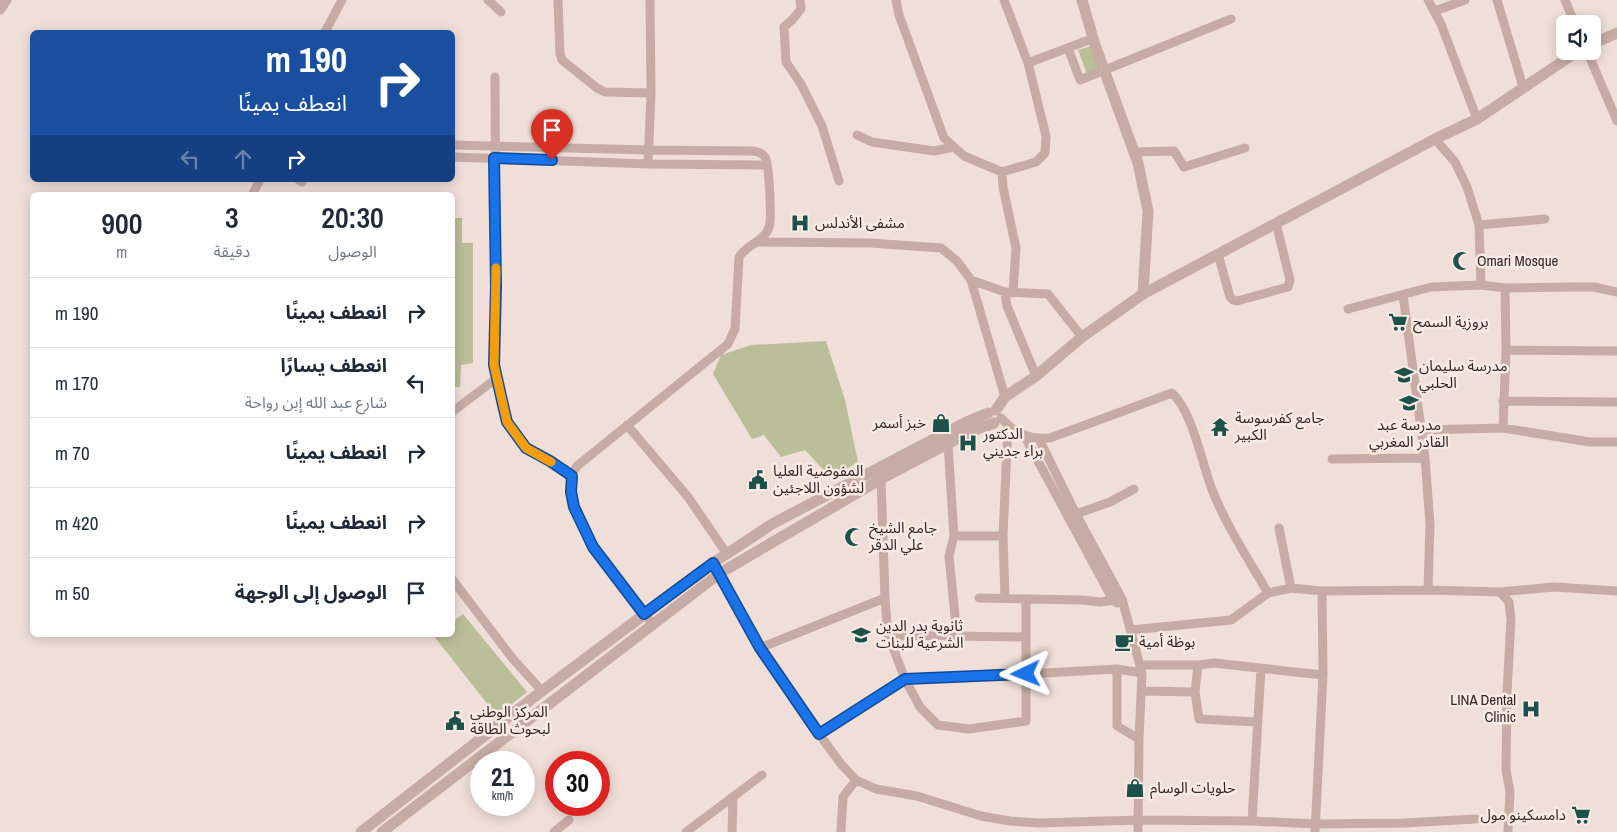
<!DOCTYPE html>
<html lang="ar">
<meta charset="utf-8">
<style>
:root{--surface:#fff;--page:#f6f6f7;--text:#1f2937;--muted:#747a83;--line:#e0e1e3}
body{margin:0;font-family:"Archivo Narrow","Noto Sans Arabic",sans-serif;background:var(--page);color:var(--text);direction:rtl;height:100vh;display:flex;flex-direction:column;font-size:19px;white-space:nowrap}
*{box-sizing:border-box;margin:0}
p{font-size:16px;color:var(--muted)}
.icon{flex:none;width:28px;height:28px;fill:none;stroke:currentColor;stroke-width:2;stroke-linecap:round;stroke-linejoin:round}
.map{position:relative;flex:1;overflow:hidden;direction:ltr}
.details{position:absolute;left:30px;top:192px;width:425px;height:445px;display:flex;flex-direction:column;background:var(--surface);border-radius:8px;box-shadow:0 2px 12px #0003;direction:rtl}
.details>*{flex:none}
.banner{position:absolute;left:30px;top:30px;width:425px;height:152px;border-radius:8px;box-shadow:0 2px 12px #0003;direction:rtl;background:#1a4fa0;color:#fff;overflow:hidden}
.buttons{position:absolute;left:1556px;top:15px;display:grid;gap:10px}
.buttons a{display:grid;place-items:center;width:45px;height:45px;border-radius:8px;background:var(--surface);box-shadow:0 2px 12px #0003;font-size:25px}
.speed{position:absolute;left:470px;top:751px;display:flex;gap:10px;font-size:25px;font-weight:700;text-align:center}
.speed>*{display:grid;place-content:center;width:65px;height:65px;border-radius:50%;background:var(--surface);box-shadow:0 2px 12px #0003;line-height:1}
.speed small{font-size:12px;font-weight:400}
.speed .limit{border:8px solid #d22;background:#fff;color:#111}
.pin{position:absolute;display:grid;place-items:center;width:42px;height:42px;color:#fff;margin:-51px -21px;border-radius:50% 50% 50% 0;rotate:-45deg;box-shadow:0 0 5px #0007}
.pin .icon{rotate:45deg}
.me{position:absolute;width:55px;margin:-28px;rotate:268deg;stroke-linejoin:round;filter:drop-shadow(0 0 4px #0008)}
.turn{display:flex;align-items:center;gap:18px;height:105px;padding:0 25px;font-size:22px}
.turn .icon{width:65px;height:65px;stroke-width:2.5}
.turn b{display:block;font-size:35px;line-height:42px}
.lanes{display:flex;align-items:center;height:48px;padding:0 25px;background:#0003;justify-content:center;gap:25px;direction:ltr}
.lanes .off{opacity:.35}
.eta{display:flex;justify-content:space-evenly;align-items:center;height:85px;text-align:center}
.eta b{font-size:30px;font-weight:600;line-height:35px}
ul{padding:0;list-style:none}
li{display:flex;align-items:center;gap:15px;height:70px;padding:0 25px;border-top:1px solid var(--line)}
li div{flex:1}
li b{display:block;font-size:19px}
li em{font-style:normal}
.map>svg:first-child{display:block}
</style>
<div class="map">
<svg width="1617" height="832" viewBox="0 0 1617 832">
<rect width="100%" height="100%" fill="#f0dfd8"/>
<path fill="#babe99" d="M 1095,45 L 1103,68 L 1087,74 L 1078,50 Z
M 452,218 L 462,218 L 462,243 L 473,243 L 473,363 L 461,365 L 460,387 L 452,387 Z
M 826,341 L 845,400 L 858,462 L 831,478 L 805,450 L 781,457 L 764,435 L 752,439 L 713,374 L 721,355 L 751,345 Z
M 463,614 L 527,692 L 497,716 L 433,635 L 452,635 L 453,621 Z"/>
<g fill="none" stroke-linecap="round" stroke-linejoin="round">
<path stroke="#c7aca5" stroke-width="9" d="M 488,0 L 501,12
M 558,0 L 560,54 L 562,60 L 597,88 L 605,92 L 651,93
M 800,0 L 801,9 L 792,20 L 784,27 L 786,62 L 801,84 L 822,126 L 839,181
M 896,0 L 899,15 L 944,138 L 964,156 L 1002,172 L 1036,162 L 1045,153 L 1046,136 L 1028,63 L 1004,0
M 1428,0 L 1441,24 L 1477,119
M 1497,0 L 1523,87
M 1565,0 L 1575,24
M 1435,11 L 1465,0
M 325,32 L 342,0
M 1068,48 L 1080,80 L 1231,19
M 1587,51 L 1617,121
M 1028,63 L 1094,38
M 495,77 L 496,286 L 495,365 L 507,422 L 526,448 L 550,461 L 572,476
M 857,135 L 872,142 L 934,151 L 954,147
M 1435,139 L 1455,162 L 1467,187 L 1479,225 L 1481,285
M 452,145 L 648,150 L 751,151 C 756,151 761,152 765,157 C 769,162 772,220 769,227 C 764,242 747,244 739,257 L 735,329 L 728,344 L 577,466 C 575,469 572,473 572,477 C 562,519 627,593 653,624
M 1133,152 L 1174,151 L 1184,167 L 1245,148
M 452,157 L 648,164 L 767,165
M 648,164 L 651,93 L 650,0
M 1002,172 L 1003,187 L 1016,248 L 1013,293
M 299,180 L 302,182
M 252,195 L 260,180
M 1479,225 L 1545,219
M 758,242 L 871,243 L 941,248 L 957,261 L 971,280 L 1005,397
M 1218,254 L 1230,297 L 1233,300 L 1237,301 L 1288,287 L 1290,280 L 1276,223
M 971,280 L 1005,292 L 1048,294 L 1082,337
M 1005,292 L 1007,306 L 1036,376
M 1403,295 L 1425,458 L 1430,524 L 1428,590
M 1348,309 L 1431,287 L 1481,285 L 1505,288 L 1570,287 L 1594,287 L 1617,292
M 1506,350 L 1617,351
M 1503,401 L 1617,402
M 452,412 L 497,378
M 1001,418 C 1015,433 1029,440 1050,438 L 1172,393 C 1193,412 1202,465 1213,492 C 1227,527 1249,560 1268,593
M 627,425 L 688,497 L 727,554
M 1503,428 L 1506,350 L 1505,288
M 1421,430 L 1503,428 L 1590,442 L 1617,442
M 1025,437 L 1113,600
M 1039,439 L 1076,514 L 1122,599 L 1142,673 L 1139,739 L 1138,832
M 948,444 L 954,536 L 949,556 L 957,636
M 1332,459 L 1425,458
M 881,479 L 885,598 L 888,635 L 905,679 L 920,707 L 938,725 L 969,729 L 1026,721 L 1026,599
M 1076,514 L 1110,502 L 1134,489
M 1279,528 L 1291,588
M 954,536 L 1003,536
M 717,569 L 760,648 L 819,734 L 841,764 L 856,780 L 876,789 L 917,796 L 981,816 L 1010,821 L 1040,823 L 1138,820 L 1252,821 L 1315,824 L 1405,823 L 1476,819
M 452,579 L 513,659 L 542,691
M 1500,592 L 1509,602 L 1511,619 L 1507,693 L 1506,770 L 1510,791 L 1508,832
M 979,598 L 1081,600 L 1101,602 L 1113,600 L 1117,603
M 1005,598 L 1003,536 L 1008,425
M 1131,630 L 1231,620 L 1268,593 L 1291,588 L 1322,591 L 1428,590 L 1500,592 L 1554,587 L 1617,591
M 888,635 L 1026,637
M 760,648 L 885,598
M 1140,665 L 1198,665 L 1214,663 L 1323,675
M 1198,665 L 1195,692 L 1199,719 L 1257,722
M 1117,669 L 1117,726 L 1139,739
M 1142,691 L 1195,692
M 819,734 L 905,679 L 1026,674 L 1117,669 L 1142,673
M 1252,821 L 1261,668
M 554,832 L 569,820
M 686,832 L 762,775
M 732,832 L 733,797
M 841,832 L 843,797 L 856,780
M 1315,832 L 1323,675 L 1322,591"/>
<path stroke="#c7aca5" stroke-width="11" d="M 1082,0 L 1095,45 L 1138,163 L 1148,211 L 1143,294
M 0,9 L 6,0
M 1592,44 L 1617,33
M 996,410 L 1005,397 L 1036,376 L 1082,337 L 1143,294 L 1435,139 L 1477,119 L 1578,51
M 361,832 L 542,691 L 713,563 L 772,524 L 966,422 L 988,413
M 382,832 L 720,573 L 881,479 L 972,431 L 994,423"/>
</g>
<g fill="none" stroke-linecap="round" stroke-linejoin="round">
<g stroke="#114b97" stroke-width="12">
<path id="route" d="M 552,160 L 494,158 L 496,286 L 494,365 L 503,405 L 507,422 L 526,448 L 550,461 L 572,476 L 571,492 L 574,507 L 593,547 L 644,614 L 713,563 L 760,648 L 819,734 L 905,679 L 1026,674"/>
</g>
<use href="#route" stroke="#1a73e8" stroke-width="9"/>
<path stroke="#f59e0b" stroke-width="9" d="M 496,268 L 494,365 L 507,422 L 526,448 L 551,462"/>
</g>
<defs>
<g id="hospital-bare" transform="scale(1.5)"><path d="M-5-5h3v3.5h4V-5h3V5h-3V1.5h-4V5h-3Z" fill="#1d524a" stroke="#f8eae4" stroke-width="2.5" paint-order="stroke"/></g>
<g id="mosque-bare" transform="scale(1.5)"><path d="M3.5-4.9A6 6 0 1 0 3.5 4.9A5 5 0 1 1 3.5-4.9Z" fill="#1d524a" stroke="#f8eae4" stroke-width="2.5" paint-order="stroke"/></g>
<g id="supermarket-bare" transform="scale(1.5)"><path d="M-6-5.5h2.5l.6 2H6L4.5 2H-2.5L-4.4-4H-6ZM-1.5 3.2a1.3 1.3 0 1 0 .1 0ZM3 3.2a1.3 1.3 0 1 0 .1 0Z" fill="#1d524a" stroke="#f8eae4" stroke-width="2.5" paint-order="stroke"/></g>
<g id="school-bare" transform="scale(1.5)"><path d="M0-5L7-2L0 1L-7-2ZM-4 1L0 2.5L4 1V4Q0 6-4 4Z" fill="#1d524a" stroke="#f8eae4" stroke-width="2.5" paint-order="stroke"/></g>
<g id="shop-bare" transform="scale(1.5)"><path d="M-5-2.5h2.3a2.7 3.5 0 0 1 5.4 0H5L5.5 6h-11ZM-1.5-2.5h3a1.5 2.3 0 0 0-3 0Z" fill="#1d524a" stroke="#f8eae4" stroke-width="2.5" paint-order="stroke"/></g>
<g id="temple-bare" transform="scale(1.5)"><path d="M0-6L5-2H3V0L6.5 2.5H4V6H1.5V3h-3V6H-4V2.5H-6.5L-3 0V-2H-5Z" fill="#1d524a" stroke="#f8eae4" stroke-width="2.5" paint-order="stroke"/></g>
<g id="civic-bare" transform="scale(1.5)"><path d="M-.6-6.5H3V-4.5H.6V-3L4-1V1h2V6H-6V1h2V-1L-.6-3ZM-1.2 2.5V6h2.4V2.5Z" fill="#1d524a" stroke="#f8eae4" stroke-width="2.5" paint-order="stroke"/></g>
<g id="cafe-bare" transform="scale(1.5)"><path d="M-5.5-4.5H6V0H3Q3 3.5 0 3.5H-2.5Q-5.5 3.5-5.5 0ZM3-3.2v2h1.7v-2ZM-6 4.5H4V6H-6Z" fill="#1d524a" stroke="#f8eae4" stroke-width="2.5" paint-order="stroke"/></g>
</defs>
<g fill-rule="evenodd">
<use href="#hospital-bare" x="800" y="223"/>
<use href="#mosque-bare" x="1462" y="261"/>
<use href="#supermarket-bare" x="1398" y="322"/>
<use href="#school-bare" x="1404" y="375"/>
<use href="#school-bare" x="1409" y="403"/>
<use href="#shop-bare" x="941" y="423"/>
<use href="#temple-bare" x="1220" y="427"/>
<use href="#hospital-bare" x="968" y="443"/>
<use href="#civic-bare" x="758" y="480"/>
<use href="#mosque-bare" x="854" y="537"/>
<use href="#school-bare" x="861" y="635"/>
<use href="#cafe-bare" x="1124" y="642"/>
<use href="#hospital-bare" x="1531" y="709"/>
<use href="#civic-bare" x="455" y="721"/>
<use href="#shop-bare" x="1135" y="788"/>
<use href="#supermarket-bare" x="1581" y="815"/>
</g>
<g text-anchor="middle" stroke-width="5" stroke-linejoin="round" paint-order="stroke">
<g font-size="15" fill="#332726" stroke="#f8eae4" text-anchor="start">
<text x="815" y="228">مشفى الأندلس</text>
<text x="1477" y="266">Omari Mosque</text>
<text x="1413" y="327">بروزية السمح</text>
<text x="1419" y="371">مدرسة سليمان<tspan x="1419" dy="17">الحلبي</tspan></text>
<text x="1235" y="423">جامع كفرسوسة<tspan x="1235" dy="17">الكبير</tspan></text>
<text x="926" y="428" text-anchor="end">خبز أسمر</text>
<text x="1409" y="430" text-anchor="middle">مدرسة عبد<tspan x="1409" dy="17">القادر المغربي</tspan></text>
<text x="983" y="439">الدكتور<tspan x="983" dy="17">براء جديني</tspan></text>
<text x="773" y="476">المفوضية العليا<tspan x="773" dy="17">لشؤون اللاجئين</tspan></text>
<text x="869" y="533">جامع الشيخ<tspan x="869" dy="17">علي الدقر</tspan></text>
<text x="876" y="631">ثانوية بدر الدين<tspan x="876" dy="17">الشرعية للبنات</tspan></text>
<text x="1139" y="647">بوظة أمية</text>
<text x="1516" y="705" text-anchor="end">LINA Dental<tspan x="1516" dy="17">Clinic</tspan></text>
<text x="470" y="717">المركز الوطني<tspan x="470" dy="17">لبحوث الطاقة</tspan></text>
<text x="1150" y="793">حلويات الوسام</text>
<text x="1566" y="820" text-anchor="end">دامسكينو مول</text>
</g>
</g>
</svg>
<div class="buttons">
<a><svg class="icon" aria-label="sound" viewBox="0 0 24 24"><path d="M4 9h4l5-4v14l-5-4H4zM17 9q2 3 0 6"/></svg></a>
</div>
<div class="speed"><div>21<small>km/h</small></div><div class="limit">30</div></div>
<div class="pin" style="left:552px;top:160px;background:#d93025"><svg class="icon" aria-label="arrive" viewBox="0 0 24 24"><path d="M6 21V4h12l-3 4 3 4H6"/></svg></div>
<svg class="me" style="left:1026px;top:674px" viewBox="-20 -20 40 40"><path d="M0-17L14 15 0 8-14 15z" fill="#1a73e8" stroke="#fff" stroke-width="4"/></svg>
<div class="banner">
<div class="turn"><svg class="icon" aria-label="right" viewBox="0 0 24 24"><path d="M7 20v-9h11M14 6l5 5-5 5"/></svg><div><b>190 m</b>انعطف يمينًا</div></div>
<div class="lanes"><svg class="icon off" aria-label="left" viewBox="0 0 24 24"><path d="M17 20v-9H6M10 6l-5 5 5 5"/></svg><svg class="icon off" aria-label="ahead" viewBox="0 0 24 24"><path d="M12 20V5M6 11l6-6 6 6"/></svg><svg class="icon" aria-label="right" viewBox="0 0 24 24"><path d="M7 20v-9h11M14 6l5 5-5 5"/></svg></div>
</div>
<section class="details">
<div class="eta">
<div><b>20:30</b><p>الوصول</p></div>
<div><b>3</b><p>دقيقة</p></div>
<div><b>900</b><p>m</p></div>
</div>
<ul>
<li><svg class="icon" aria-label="right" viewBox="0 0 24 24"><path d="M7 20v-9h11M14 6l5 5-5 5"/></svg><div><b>انعطف يمينًا</b></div><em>190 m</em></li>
<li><svg class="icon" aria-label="left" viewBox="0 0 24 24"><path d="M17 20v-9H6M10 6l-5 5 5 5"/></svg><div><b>انعطف يسارًا</b><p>شارع عبد الله إبن رواحة</p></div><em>170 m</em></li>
<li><svg class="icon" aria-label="right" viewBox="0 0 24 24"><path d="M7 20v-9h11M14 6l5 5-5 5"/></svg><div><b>انعطف يمينًا</b></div><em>70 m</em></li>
<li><svg class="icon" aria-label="right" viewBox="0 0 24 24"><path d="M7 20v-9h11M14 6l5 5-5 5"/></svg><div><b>انعطف يمينًا</b></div><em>420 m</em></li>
<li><svg class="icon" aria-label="arrive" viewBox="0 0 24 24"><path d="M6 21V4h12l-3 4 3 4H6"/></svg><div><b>الوصول إلى الوجهة</b></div><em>50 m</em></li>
</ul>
</section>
</div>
